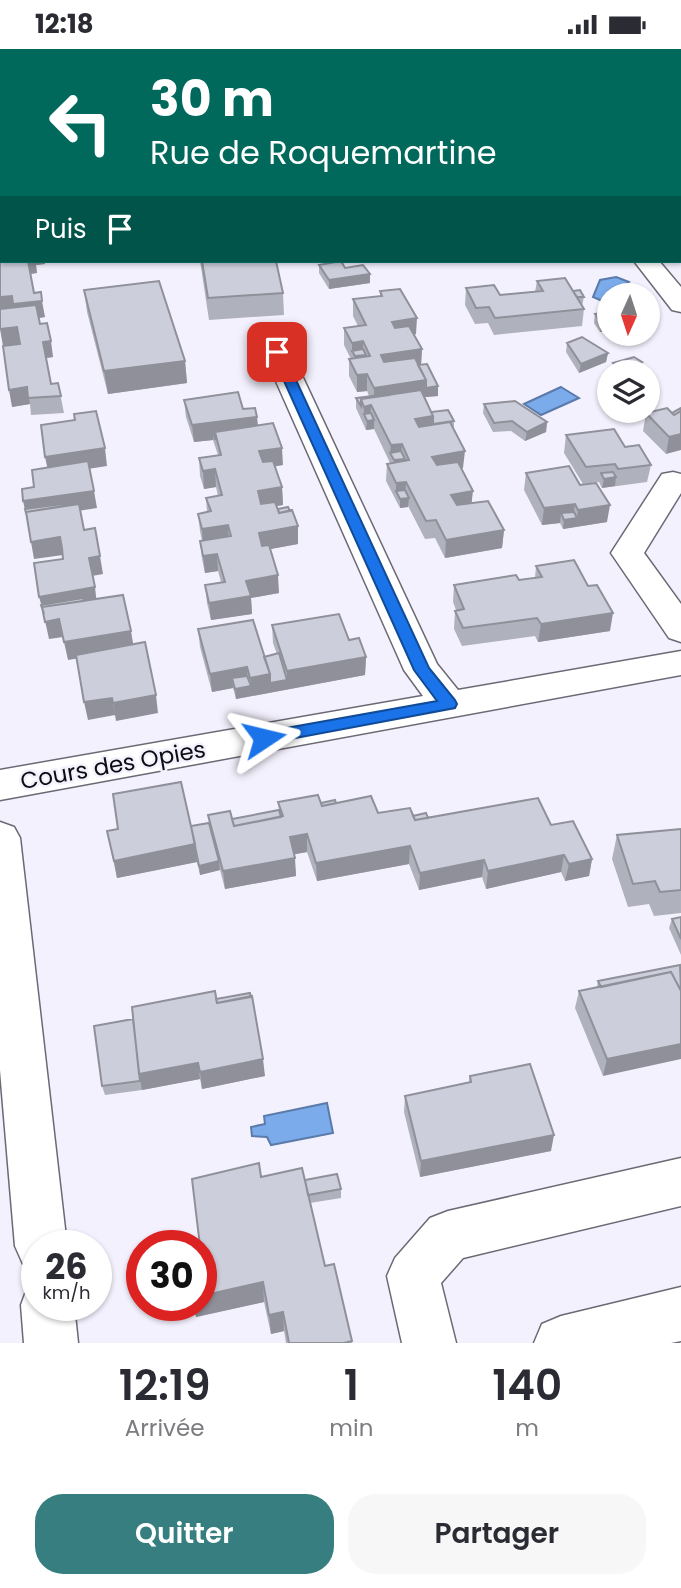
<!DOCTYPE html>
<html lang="fr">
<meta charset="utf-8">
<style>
:root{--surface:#fff;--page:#f7f7f7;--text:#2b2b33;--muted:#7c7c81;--accent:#367e7f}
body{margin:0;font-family:Poppins,sans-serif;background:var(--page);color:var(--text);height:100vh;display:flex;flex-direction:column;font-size:26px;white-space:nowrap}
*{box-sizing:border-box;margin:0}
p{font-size:23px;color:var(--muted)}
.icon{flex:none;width:38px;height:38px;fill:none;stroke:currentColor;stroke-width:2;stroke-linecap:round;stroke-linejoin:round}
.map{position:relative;height:1294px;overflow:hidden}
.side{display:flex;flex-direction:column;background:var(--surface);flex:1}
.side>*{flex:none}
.banner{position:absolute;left:0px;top:0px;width:682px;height:214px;box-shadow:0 2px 5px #0004;background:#00695c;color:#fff;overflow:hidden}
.needle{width:46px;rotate:183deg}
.fabs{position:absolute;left:597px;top:234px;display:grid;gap:14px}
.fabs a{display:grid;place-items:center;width:63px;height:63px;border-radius:50%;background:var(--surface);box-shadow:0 2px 5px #0004;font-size:35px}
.speed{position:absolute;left:21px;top:1181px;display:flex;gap:14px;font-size:35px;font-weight:700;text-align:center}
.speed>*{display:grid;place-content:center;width:91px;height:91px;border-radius:50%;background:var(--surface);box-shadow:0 2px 5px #0004;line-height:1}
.speed small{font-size:18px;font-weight:400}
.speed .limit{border:10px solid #d22;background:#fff;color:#111}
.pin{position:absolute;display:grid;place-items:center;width:60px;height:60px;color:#fff;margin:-30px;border-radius:14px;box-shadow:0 4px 10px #0006}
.me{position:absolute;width:77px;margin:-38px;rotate:80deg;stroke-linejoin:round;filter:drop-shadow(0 0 5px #0008)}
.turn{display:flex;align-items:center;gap:24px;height:147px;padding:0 35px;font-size:32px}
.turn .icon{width:91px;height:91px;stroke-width:2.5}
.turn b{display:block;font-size:49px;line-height:60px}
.then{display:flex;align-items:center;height:66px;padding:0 35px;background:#0003;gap:14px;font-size:26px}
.eta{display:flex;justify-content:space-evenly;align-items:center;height:119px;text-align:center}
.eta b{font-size:42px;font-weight:600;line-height:49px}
.button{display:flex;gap:14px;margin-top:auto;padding:14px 35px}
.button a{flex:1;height:80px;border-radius:28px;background:var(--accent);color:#fff;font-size:28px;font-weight:600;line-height:80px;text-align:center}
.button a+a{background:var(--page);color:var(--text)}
.status{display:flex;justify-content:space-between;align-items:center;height:49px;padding:0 35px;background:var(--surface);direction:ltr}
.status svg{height:19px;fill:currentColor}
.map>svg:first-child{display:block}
</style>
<div class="status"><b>12:18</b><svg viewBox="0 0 49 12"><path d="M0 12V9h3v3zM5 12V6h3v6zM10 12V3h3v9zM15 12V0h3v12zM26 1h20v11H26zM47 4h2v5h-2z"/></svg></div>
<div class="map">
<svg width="681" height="1294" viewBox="0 0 681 1294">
<rect width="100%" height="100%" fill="#f4f1fe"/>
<path fill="#7babeb" stroke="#5a7baa" stroke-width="2" d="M 616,228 L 629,233 L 622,241 L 623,247 L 609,247 L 609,255 L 593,248 L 600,231 Z
M 561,338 L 579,349 L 541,366 L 524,355 Z
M 327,1054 L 333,1084 L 271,1096 L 267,1088 L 252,1087 L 251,1078 L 265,1075 L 264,1067 Z"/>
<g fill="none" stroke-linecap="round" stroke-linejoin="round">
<g stroke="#6c6974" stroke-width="3">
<path id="minor" d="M 492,0 L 512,0 L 514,2 L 493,2 Z
M 634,212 L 659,212 L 681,238 L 681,263 L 672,261 Z
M 277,295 L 287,297 L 291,303 L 437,615 L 458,641 L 681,602 L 681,626 L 0,751 L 0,721 L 423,647 L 404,621 L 263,303 L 267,297 Z
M 673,423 L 681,425 L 681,444 L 644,504 L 681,555 L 681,593 L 669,589 L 611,504 L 662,425 Z
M 0,773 L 14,778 L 20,789 L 67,1197 L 37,1197 L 37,1221 L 23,1215 L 15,1197 L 0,1021 Z
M 681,1109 L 681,1157 L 463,1209 L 441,1234 L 456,1294 L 402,1294 L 387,1227 L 395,1209 L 430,1169 L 448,1162 Z
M 37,1234 L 37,1256 L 74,1256 L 78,1294 L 24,1294 L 21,1256 L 28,1237 Z
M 681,1238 L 681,1292 L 671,1294 L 534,1294 L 542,1275 L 561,1267 Z"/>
</g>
<use href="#minor" fill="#fff" fill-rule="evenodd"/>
</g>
<path fill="#afb1bc" d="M 253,0 L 496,0 L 496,2 L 253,2 Z
M 508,0 L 562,0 L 563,2 L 509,2 Z
M 0,6 L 2,6 L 2,37 L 0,37 Z
M 2,212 L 45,212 L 45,215 L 36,216 L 37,224 L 30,225 L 34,244 L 45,268 L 39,269 L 40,275 L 53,308 L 46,309 L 51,335 L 58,334 L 64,364 L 31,366 L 30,355 L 12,358 L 20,295 Z
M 200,212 L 276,212 L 283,244 L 284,266 L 209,271 Z
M 319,216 L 345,219 L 370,234 L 329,240 L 319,224 Z
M 537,232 L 573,242 L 584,248 L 582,257 L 584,260 L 582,277 L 494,286 L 488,274 L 475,275 L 465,256 L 466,239 L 500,246 L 535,243 Z
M 84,241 L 185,312 L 187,334 L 108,345 L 87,263 Z
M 380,242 L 416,285 L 414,286 L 422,300 L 421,316 L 438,337 L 438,347 L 424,348 L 431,363 L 454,372 L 454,380 L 463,419 L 461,420 L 472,454 L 504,481 L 502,499 L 445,509 L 435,489 L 425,490 L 408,457 L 408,458 L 400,459 L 386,432 L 387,415 L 390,414 L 374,380 L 366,381 L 356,359 L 356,349 L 369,347 L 367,342 L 357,343 L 349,327 L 349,310 L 351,310 L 344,296 L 344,279 L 358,277 L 353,267 L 353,250 L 380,247 Z
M 595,265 L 609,282 L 600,283 L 594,274 Z
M 567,294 L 608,304 L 606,313 L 579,324 L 566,303 Z
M 642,313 L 641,322 L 635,324 L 612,324 L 613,314 Z
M 184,351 L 243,360 L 257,368 L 258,376 L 283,416 L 275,417 L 282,438 L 283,456 L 277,457 L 278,460 L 298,477 L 298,495 L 270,500 L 279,544 L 251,549 L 252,565 L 211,571 L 207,554 L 205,536 L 221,533 L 218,522 L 205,524 L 202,510 L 200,492 L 202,492 L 200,482 L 198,465 L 207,463 L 206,449 L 218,447 L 216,438 L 204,440 L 200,427 L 199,409 L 218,406 L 213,391 L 194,393 L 186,368 Z
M 484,355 L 547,373 L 546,383 L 525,392 L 511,382 L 493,383 L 483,364 Z
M 681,359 L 666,405 L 643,382 L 646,364 L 672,364 Z
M 566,386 L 625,398 L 651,416 L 647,433 L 602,439 L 599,433 L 583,435 L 564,404 Z
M 526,424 L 607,473 L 563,480 L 560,474 L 542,476 L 524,441 Z
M 536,517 L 610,582 L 538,593 L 535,587 L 462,597 L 454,580 L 455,562 L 456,561 L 453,553 L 454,536 L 519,531 L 535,529 Z
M 272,576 L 349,591 L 366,608 L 365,626 L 236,650 L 233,639 L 212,643 L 200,598 L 198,580 L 264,608 L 277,605 L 273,594 Z
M 278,753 L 336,754 L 378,764 L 551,776 L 592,810 L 589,827 L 565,832 L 561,823 L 486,840 L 482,828 L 419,841 L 409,815 L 317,832 L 307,803 L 294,805 L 296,827 L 225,840 L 220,821 L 200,826 L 196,809 L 197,813 L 117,829 L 107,782 L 192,782 L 209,774 L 208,766 L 232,770 L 279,761 Z
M 681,780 L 681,864 L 654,867 L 649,855 L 628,858 L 612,810 L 617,786 Z
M 681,868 L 681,906 L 669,879 L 672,870 Z
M 680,916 L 603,1027 L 575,959 L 579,942 L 597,938 L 598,932 Z
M 216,950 L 265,1027 L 202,1040 L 200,1030 L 142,1041 L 105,1046 L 102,1037 L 133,970 Z
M 470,1027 L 551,1102 L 420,1128 L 404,1063 L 405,1047 L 469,1033 Z
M 261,1128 L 305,1131 L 341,1140 L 341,1149 L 310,1154 L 325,1217 L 352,1294 L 286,1294 L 284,1282 L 271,1285 L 264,1253 L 196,1268 L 194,1256 L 201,1256 Z"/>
<path fill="#8f9099" d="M 0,166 L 2,166 L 2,182 L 0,174 Z
M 6,212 L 45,212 L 45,215 L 36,216 L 37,224 L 30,225 Z
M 370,225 L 370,234 L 329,240 L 329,231 Z
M 12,247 L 42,252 L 45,268 L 16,272 L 0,265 L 0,248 Z
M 417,269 L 416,285 L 391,289 L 392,273 Z
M 609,273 L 609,282 L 600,283 L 602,274 Z
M 17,278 L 20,295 L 3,297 L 0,280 Z
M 51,292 L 53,308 L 46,309 L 43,293 Z
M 363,292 L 363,306 L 366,306 L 365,315 L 355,317 L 355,307 L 352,302 L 352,294 Z
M 422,300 L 421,316 L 380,322 L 381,306 Z
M 608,304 L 606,313 L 579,324 L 581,315 Z
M 185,312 L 187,334 L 108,345 L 104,322 Z
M 642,313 L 641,322 L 635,324 L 619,324 L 619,320 Z
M 367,325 L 367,342 L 357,343 L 357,326 Z
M 426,331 L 426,348 L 371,356 L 370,371 L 374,371 L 374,380 L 366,381 L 367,372 L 364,366 L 364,357 L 374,356 L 374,339 Z
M 438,337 L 438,347 L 426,348 L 426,339 Z
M 27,338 L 30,355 L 12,358 L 9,341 Z
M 433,367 L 432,385 L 414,388 L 415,370 Z
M 257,368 L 258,384 L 215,383 L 213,382 L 213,391 L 194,393 L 192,376 Z
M 547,373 L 546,383 L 525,392 L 527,383 Z
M 681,385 L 681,401 L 666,405 L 669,388 Z
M 402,395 L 401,410 L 405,410 L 404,419 L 394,421 L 394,411 L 390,404 L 391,396 Z
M 105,399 L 107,417 L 49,426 L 45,408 Z
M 282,399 L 283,416 L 260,420 L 259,402 Z
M 465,402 L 463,419 L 431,425 L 432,408 Z
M 215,420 L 216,438 L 204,440 L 203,422 Z
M 616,428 L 615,437 L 602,439 L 604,430 Z
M 406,433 L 405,449 L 409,449 L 408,458 L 400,459 L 400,450 L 396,442 L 396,452 L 396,434 Z
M 282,438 L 283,456 L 258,460 L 258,442 Z
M 94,442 L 97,459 L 27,470 L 23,452 Z
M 473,442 L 471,459 L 450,463 L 451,446 Z
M 575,455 L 573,469 L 577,469 L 578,461 L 610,456 L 607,473 L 563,480 L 564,471 L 561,464 L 560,474 L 542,476 L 544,459 Z
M 228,476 L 229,494 L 203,498 L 202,480 Z
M 298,477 L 298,495 L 260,502 L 259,484 Z
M 504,481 L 502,499 L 445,509 L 446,491 Z
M 60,488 L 63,506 L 34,510 L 31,493 Z
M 217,505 L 218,522 L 205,524 L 203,507 Z
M 100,507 L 103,525 L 92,527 L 89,509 Z
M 278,526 L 279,544 L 251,549 L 252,565 L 211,571 L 209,554 L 246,532 Z
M 95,538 L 97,556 L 44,565 L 39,548 Z
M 86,560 L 63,588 L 49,590 L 44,567 Z
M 613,564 L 610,582 L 538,593 L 541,575 Z
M 131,582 L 134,600 L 68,611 L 64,593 Z
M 366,608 L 365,626 L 236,650 L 235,640 L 251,637 L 250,629 L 270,625 L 287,631 L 287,622 Z
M 247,618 L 248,636 L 232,629 L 233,639 L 212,643 L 210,625 Z
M 156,646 L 158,664 L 116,672 L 113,654 Z
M 112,649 L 115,666 L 88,671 L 84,653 Z
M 307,785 L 307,803 L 291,806 L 290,788 Z
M 195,795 L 197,813 L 117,829 L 114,812 Z
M 410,797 L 409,815 L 317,832 L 316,814 Z
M 564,806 L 561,823 L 486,840 L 488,822 Z
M 295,809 L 296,827 L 225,840 L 223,822 Z
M 592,810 L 589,827 L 565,832 L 569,815 Z
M 484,811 L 482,828 L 419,841 L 420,824 Z
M 219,812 L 220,821 L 200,826 L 199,817 Z
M 681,995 L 681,1010 L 603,1027 L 607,1010 Z
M 263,1010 L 265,1027 L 202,1040 L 200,1023 Z
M 198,1014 L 200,1030 L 142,1041 L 139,1025 Z
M 554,1086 L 551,1102 L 420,1128 L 421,1112 Z
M 263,1233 L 264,1253 L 196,1268 L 194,1256 L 201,1256 L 201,1247 Z
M 283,1263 L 284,1282 L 271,1285 L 269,1266 Z"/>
<path fill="#cccedb" stroke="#8f9099" stroke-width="2" d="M 54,0 L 124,0 L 124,2 L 54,2 Z
M 163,0 L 239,0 L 240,2 L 163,2 Z
M 317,0 L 386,0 L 387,2 L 317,2 Z
M 386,0 L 464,0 L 465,2 L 387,2 Z
M 525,0 L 562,0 L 563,2 L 526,2 Z
M 577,0 L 607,0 L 608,2 L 577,2 Z
M 0,6 L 2,6 L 2,23 L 0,23 Z
M 0,48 L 2,48 L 2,166 L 0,166 Z
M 0,211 L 28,212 L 34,244 L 41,243 L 42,252 L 13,255 L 12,247 L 0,248 Z
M 202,212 L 276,212 L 283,244 L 208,249 Z
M 341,212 L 345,219 L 363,216 L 370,225 L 329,231 L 319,216 Z
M 565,229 L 584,260 L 495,269 L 489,258 L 476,259 L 466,239 L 494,236 L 500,246 L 543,242 L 537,232 Z
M 159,232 L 185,312 L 104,322 L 84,241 Z
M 400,240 L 417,269 L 392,273 L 395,279 L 409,277 L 422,300 L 381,306 L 384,313 L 415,309 L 426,331 L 374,339 L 367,325 L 357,326 L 349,310 L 370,307 L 363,292 L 352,294 L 344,279 L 366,276 L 353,250 L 382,247 L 380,242 Z
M 580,241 L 584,248 L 577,248 L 573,242 Z
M 36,256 L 40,275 L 47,274 L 51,292 L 43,293 L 51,335 L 58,334 L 61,347 L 28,349 L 27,338 L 9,341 L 3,297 L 20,295 L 17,278 L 0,280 L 0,260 Z
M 608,263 L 609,263 L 609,273 L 602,274 L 595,265 Z
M 582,288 L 608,304 L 581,315 L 567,294 Z
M 363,300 L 366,306 L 355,307 L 352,302 Z
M 634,308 L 642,313 L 619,320 L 613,314 Z
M 427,315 L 438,337 L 426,339 L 426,331 L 418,316 Z
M 421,341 L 433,367 L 415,370 L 419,378 L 450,373 L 465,402 L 432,408 L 437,416 L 458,413 L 473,442 L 451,446 L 457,456 L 488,452 L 504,481 L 446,491 L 436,471 L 426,472 L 406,433 L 396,434 L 387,415 L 409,411 L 402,395 L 391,396 L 371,356 L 364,358 L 361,350 Z
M 238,343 L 243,360 L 255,359 L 257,368 L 192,376 L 184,351 Z
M 388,345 L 389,346 L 361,350 L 361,357 L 356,349 Z
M 515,352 L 547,373 L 527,383 L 512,372 L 494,374 L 484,355 Z
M 667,359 L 674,366 L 681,362 L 681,385 L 669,388 L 646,364 Z
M 681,359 L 681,362 L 674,366 L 672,364 Z
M 448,361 L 454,372 L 433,375 L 433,367 L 431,363 Z
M 96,362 L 105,399 L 45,408 L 41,376 L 75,371 L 74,365 Z
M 371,364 L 374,371 L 367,372 L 364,365 Z
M 273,374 L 282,399 L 259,402 L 263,413 L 273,412 L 282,438 L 258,442 L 261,455 L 275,453 L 279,464 L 292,461 L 298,477 L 259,484 L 262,497 L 269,496 L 278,526 L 246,532 L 251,547 L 209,554 L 205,536 L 225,533 L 217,505 L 203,507 L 200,492 L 231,487 L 228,476 L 202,480 L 198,465 L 211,462 L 206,449 L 222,446 L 215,420 L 203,422 L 199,409 L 221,406 L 215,383 Z
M 258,376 L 215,383 L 215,391 L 213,382 Z
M 614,380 L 625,398 L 639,396 L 651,416 L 618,420 L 615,415 L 586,418 L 566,386 Z
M 401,402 L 405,410 L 394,411 L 390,404 Z
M 88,412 L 94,442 L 23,452 L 22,440 L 34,438 L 32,421 Z
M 569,417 L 580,436 L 596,434 L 610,456 L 578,461 L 575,455 L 544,459 L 526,424 Z
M 613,423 L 616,428 L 604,430 L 601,424 Z
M 405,441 L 409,449 L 400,450 L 396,442 Z
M 62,455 L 63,457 L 26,463 L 27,468 L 25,460 Z
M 79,455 L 84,481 L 95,479 L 100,507 L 89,509 L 95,538 L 39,548 L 34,514 L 63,510 L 62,499 L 60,488 L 31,493 L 26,463 Z
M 288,458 L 290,462 L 279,464 L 278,460 Z
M 574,463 L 577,469 L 564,471 L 561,464 Z
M 574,511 L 588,537 L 597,536 L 613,564 L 541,575 L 537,569 L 463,579 L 455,562 L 464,560 L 454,536 L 516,526 L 519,531 L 542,528 L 536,517 Z
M 123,546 L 131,582 L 64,593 L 59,570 L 45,573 L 42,558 Z
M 83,549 L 84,552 L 42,558 L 44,565 L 41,556 Z
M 339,565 L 349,591 L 359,589 L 366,608 L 287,622 L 272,576 Z
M 253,571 L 270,625 L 250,629 L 247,618 L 210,625 L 198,580 Z
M 145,593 L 156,646 L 113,654 L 112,649 L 84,653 L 76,606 Z
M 279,604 L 287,631 L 270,634 L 270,625 L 264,608 Z
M 247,627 L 251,637 L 235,640 L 232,629 Z
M 181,733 L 195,795 L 114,812 L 107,782 L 118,780 L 113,745 Z
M 318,746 L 322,757 L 371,747 L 378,764 L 410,759 L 415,771 L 538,749 L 551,776 L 573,772 L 592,810 L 569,815 L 564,806 L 488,822 L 484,811 L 420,824 L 410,797 L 316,814 L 307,785 L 290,788 L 295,809 L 223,822 L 208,766 L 230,762 L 234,777 L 283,767 L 278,753 Z
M 335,751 L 336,754 L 322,757 L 321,754 Z
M 279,761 L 281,768 L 234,777 L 232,770 Z
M 426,764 L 428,769 L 415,771 L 413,767 Z
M 209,774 L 219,812 L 199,817 L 191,777 Z
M 681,780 L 681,841 L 660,843 L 655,832 L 633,835 L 617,786 Z
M 681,868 L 681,890 L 672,870 Z
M 680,916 L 681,942 L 671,923 L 601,938 L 598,932 Z
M 671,923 L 681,942 L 681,995 L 607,1010 L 579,942 Z
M 215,942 L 217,954 L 252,947 L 263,1010 L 200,1023 L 198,1014 L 139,1025 L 132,958 Z
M 250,944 L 251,948 L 217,954 L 216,950 Z
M 133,970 L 140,1032 L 102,1037 L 94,977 Z
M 530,1015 L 554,1086 L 421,1112 L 405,1047 L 471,1033 L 470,1027 Z
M 259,1114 L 261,1128 L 302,1119 L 325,1217 L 334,1215 L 352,1292 L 344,1294 L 289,1294 L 283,1263 L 269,1266 L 263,1233 L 201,1247 L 201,1197 L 200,1197 L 192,1130 Z
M 337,1125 L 341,1140 L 308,1146 L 305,1131 Z"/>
<path fill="#1a73e8" stroke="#114b97" stroke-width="2" d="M 277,299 L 283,303 L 429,619 L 455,651 L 457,655 L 455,659 L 264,695 L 256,689 L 264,683 L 437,652 L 414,621 L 271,303 Z"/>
<g text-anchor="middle" stroke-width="5" stroke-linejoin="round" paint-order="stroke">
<g font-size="23" fill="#0d0c11" stroke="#f4f1fe">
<text transform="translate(113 716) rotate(-10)" y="8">Cours des Opies</text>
</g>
</g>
</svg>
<div class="fabs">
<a><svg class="needle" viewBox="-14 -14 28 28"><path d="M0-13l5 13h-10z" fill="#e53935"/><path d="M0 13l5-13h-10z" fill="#7c7c81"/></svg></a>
<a><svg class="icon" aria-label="layers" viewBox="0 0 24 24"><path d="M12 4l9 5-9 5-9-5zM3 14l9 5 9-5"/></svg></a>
</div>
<div class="speed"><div>26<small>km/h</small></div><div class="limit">30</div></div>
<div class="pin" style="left:277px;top:303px;background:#d93025"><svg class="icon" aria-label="arrive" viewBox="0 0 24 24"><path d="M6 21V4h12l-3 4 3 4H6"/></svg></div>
<svg class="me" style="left:264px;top:689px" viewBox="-20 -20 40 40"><path d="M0-17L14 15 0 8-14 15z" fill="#1a73e8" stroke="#fff" stroke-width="4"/></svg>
<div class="banner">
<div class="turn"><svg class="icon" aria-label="left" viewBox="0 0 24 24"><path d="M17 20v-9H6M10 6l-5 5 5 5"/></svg><div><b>30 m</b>Rue de Roquemartine</div></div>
<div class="then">Puis<svg class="icon" aria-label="arrive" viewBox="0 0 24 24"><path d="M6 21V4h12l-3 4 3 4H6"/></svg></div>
</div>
</div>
<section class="side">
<div class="eta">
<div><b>12:19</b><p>Arrivée</p></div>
<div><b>1</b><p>min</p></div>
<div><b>140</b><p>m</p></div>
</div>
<div class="button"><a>Quitter</a><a>Partager</a></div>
</section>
